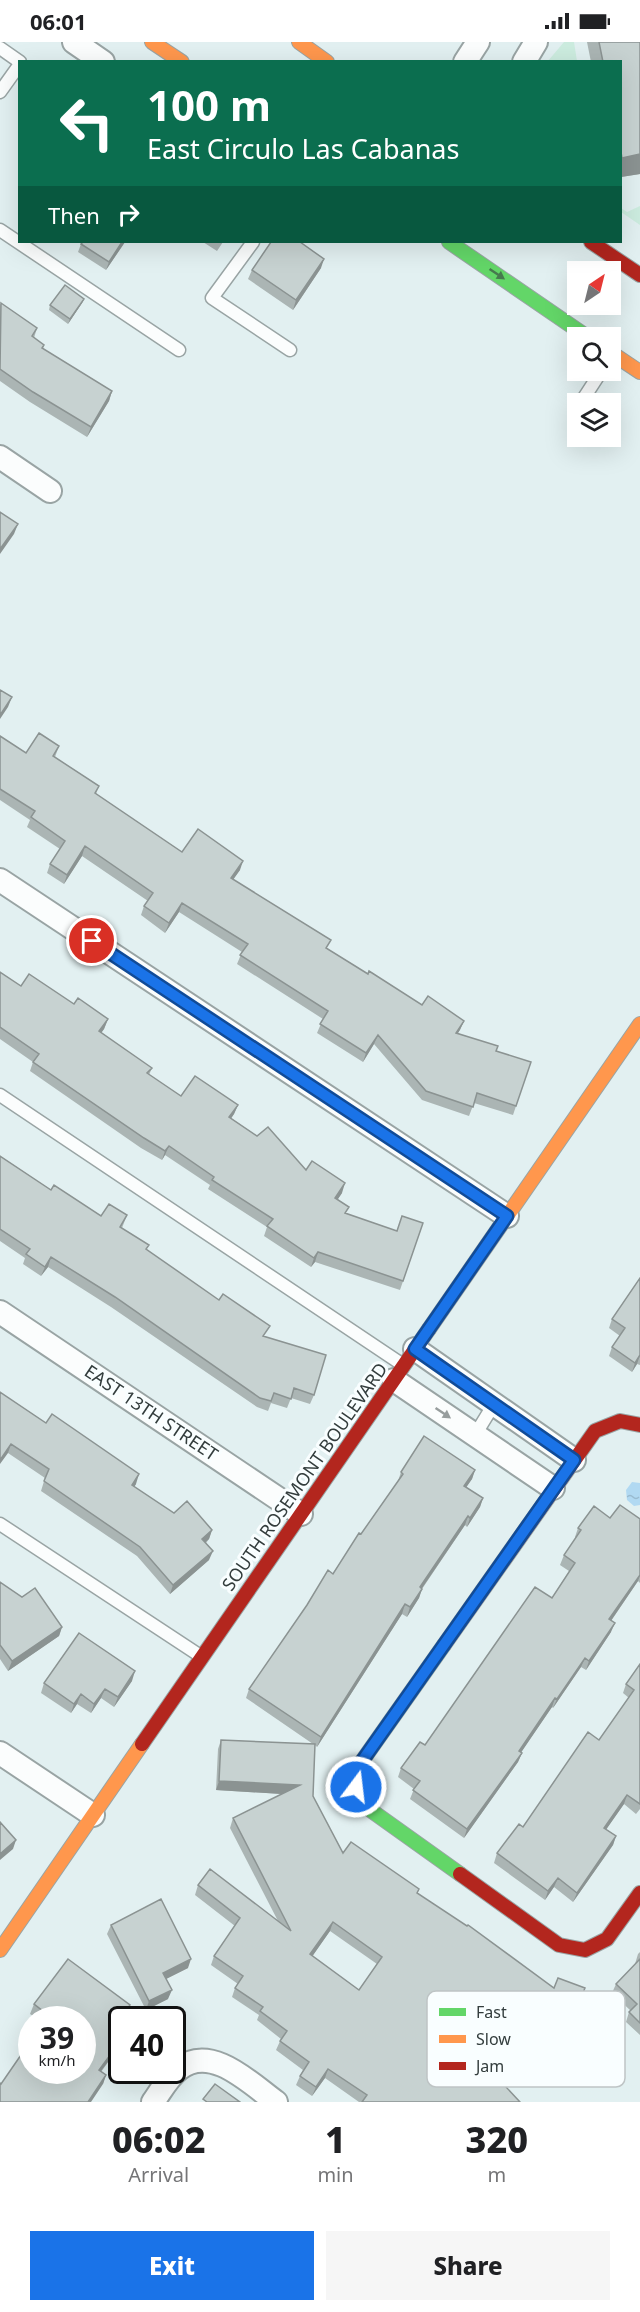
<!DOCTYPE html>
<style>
:root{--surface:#fff;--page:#f6f6f6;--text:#202124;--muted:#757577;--accent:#1a73e8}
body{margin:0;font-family:"Noto Sans",sans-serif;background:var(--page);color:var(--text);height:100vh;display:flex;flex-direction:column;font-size:22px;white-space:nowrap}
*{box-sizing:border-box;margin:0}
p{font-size:20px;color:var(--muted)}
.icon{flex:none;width:33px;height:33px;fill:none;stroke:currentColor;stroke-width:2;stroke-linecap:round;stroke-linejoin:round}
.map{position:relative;height:2060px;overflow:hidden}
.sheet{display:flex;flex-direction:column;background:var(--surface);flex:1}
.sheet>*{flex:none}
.guide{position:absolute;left:18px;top:18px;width:604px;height:183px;border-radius:0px;box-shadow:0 6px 24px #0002;background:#0b6e4f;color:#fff;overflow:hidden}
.needle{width:39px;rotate:35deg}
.fabs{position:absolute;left:567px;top:219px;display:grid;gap:12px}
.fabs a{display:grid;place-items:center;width:54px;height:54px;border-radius:0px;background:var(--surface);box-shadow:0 6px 24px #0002;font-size:30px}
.speed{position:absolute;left:18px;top:1964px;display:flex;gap:12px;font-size:30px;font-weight:700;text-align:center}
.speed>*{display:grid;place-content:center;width:78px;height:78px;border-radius:50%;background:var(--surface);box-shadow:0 6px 24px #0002;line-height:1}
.speed small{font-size:15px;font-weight:400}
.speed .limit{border:3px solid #111;border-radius:9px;background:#fff;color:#111}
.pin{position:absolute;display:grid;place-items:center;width:51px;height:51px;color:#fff;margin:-26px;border:3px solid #fff;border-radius:50%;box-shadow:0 2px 6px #0007}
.me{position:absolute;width:66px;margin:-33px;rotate:15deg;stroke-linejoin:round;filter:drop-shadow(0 0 4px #0008)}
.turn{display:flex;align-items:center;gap:21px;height:126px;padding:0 30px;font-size:27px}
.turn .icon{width:78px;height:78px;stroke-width:2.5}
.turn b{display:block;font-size:42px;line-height:51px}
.then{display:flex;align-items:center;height:57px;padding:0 30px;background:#0003;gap:12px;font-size:22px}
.eta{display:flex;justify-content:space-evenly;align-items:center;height:102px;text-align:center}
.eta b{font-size:36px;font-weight:800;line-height:42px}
.cta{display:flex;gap:12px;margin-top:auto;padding:12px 30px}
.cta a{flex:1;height:69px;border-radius:0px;background:var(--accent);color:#fff;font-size:24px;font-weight:800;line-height:69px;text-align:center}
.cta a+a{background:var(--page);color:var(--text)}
.status{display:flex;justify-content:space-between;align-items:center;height:42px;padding:0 30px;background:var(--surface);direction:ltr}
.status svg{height:16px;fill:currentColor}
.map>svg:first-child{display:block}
</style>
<div class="status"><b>06:01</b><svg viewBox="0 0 49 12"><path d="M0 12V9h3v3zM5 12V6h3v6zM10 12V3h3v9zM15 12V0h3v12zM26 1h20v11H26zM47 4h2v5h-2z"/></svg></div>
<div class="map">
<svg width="640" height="2060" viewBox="0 0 640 2060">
<defs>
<pattern id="water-ripples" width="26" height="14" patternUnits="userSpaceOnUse" patternTransform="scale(1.5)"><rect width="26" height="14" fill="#b1d9f2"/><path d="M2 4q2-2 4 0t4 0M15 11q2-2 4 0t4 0" fill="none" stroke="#99bbd0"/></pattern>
</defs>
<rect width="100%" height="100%" fill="#e2f0f1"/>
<path fill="#ccecdf" d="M 564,0 L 574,0 L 577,19 L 548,19 Z
M 640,164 L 640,183 L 621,170 L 621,166 L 627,170 Z"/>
<path fill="url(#water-ripples)" d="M 632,1440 L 640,1441 L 640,1463 L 634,1464 L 627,1458 L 626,1448 Z"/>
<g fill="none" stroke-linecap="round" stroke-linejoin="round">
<g stroke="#99a4a4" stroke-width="15">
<path id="lane" d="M 0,6 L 20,20
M 0,50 L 20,22
M 0,188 L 179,308
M 253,200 L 212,256 L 290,308
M 580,362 L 602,328
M 0,1053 L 403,1323
M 475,1393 L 494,1362
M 0,1482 L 202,1615"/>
</g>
<g stroke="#99a4a4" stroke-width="26">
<path id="street" d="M 74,0 L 103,20
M 465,20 L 478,0
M 524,20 L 536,0
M 0,415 L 50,449
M 0,838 L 507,1174
M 0,1270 L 301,1472
M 415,1307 L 574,1418
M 394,1338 L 553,1446
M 0,1711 L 93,1773
M 153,2060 C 161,2049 168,2035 179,2027 C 211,2001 251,2042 276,2060"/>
</g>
<g stroke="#99a4a4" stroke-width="16">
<path id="fast" d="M 449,200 L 589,296
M 444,1603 L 360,1722 L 356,1745 L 369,1767 L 460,1832"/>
</g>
<g stroke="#99a4a4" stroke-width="16">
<path id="slow" d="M 152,0 L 182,20
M 299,0 L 327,20
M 610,310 L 640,330
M 429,1287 L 640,982
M 0,1908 L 142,1702"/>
</g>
<g stroke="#99a4a4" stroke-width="16">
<path id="jam" d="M 591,200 L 640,233
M 444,1603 L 595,1389 L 620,1379 L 640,1383
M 142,1702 L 429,1287
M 460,1832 L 559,1903 L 585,1908 L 607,1897 L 640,1851"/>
</g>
<use href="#lane" stroke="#fbfdfd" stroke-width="12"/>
<use href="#street" stroke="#fbfdfd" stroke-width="22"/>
<use href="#fast" stroke="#63d668" stroke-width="14"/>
<use href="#slow" stroke="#ff974d" stroke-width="14"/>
<use href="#jam" stroke="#b3261e" stroke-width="14"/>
</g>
<path fill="#abb5b4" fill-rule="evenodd" d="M 587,0 L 640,0 L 640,132 L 621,135 L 621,20 L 591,20 Z
M 125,200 L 106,228 L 78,210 L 81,202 Z
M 203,200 L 223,200 L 217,209 Z
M 321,226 L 293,268 L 248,237 L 252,228 Z
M 84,257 L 82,261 L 68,282 L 49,268 L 50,263 Z
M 0,262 L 37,286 L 34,296 L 44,303 L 43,307 L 112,349 L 109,359 L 87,395 L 30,360 L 0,339 Z
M 0,694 L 26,711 L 59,704 L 55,715 L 99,744 L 96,752 L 182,810 L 240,828 L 233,837 L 328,907 L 368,932 L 422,963 L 464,979 L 458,991 L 496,1009 L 516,1064 L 513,1073 L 474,1061 L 469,1074 L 422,1058 L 374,1002 L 363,1020 L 317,991 L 323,977 L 237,922 L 242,910 L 179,870 L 165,891 L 141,873 L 144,864 L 148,859 L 82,814 L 64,842 L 47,831 L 50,822 L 60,807 L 27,785 L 30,778 L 0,758 Z
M 0,930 L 21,944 L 74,962 L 108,977 L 104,987 L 101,991 L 152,1026 L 149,1033 L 181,1054 L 238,1063 L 234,1072 L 231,1076 L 306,1128 L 342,1151 L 337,1158 L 346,1172 L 397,1189 L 423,1181 L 400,1248 L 315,1220 L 311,1225 L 264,1194 L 267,1185 L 208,1147 L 210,1143 L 165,1113 L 162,1118 L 141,1106 L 30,1029 L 33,1020 L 0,997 Z
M 0,1114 L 51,1148 L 101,1174 L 127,1173 L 122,1186 L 147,1208 L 266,1295 L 314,1353 L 310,1362 L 291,1356 L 287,1366 L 271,1361 L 268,1369 L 257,1365 L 111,1265 L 48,1225 L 41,1234 L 23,1222 L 25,1216 L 0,1199 Z
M 640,1236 L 640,1323 L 637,1322 L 632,1330 L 609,1314 L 612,1305 L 620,1294 L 609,1286 L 612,1277 Z
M 0,1350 L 136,1442 L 134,1445 L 174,1471 L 212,1488 L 209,1497 L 206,1501 L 209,1518 L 170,1552 L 137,1514 L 41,1449 L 45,1436 L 8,1411 Z
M 475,1428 L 472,1437 L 466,1445 L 483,1456 L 480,1465 L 467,1485 L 465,1483 L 422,1547 L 419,1556 L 407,1575 L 402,1572 L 317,1705 L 315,1703 L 313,1754 L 343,1811 L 418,1851 L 576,1970 L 587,1975 L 565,2035 L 506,2012 L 455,1975 L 445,1989 L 444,1988 L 443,1992 L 436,2001 L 485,2039 L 520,2060 L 359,2060 L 325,2036 L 312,2054 L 296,2043 L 300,2034 L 303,2028 L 276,2008 L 281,1997 L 257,1978 L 259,1973 L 232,1955 L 235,1946 L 238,1942 L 211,1923 L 214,1914 L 235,1884 L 195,1853 L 198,1843 L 278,1879 L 230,1786 L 233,1776 L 283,1752 L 216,1748 L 218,1707 L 221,1698 L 313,1702 L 246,1656 L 249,1647 L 361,1492 L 398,1439 L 401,1430 ZM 330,1889 L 377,1922 L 359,1948 L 312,1914 Z
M 610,1476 L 640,1477 L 640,1541 L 638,1539 L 611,1579 L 611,1590 L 586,1628 L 581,1625 L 553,1666 L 552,1665 L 521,1710 L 522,1711 L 518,1720 L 464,1796 L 410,1757 L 414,1747 L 398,1735 L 401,1726 L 425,1703 L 552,1556 L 569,1529 L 560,1523 L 564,1513 L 576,1496 L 575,1495 L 578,1486 Z
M 0,1540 L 62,1585 L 59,1594 L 8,1629 L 0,1617 Z
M 640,1622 L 640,1767 L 636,1772 L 624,1762 L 606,1787 L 616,1794 L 613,1803 L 573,1860 L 554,1845 L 545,1858 L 494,1821 L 497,1811 L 523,1785 L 599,1698 L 629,1656 L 623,1651 L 626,1642 Z
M 132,1639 L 114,1665 L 101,1656 L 91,1671 L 77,1662 L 71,1671 L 41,1651 L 44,1641 Z
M 111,1883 L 188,1926 L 166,1937 L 168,1957 L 146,1968 L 107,1892 Z
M 640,1910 L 640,1993 L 626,1980 L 629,1970 L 631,1969 L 612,1951 L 616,1942 L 635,1922 L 638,1912 Z
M 34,1962 L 130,1963 L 127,1972 L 123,1977 L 122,1977 L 114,1990 L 122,1995 L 122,1998 L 119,2005 L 101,2030 L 106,2033 L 103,2042 L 1,2042 L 82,1977 L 38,1977 L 30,1972 Z"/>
<path fill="#8b9392" d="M 640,112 L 640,132 L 621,135 L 621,119 L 622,116 Z
M 122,200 L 125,200 L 106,228 L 109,220 Z
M 324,217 L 321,226 L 293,268 L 296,258 Z
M 84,257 L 82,261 L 68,282 L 70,277 Z
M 112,349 L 109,359 L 87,395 L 91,385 Z
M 18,482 L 14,492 L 0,512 L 0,507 Z
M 12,655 L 8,665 L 0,677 L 0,673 Z
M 85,804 L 82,814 L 64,842 L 67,833 Z
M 243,819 L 240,828 L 228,845 L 231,836 Z
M 182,861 L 179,870 L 165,891 L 169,881 Z
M 108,977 L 104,987 L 96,998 L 99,989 Z
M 464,979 L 460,988 L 452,1000 L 456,991 Z
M 378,993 L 374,1002 L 363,1020 L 366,1011 Z
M 238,1063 L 234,1072 L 226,1084 L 229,1075 Z
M 169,1104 L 165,1113 L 162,1118 L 165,1109 Z
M 345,1141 L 342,1151 L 332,1166 L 335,1156 Z
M 318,1210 L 315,1220 L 311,1225 L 314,1216 Z
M 51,1215 L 48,1225 L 41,1234 L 45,1225 Z
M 640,1313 L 637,1322 L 632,1330 L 635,1321 Z
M 11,1402 L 8,1411 L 0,1422 L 0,1418 Z
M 475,1428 L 472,1437 L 461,1453 L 464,1444 Z
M 139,1432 L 136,1442 L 129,1453 L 132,1443 Z
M 483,1456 L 480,1465 L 467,1485 L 470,1476 Z
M 468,1474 L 465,1483 L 416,1555 L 420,1545 Z
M 212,1488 L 209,1497 L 199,1506 L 202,1497 Z
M 213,1509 L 209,1518 L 170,1552 L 173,1543 Z
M 640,1533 L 638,1539 L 606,1586 L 609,1577 Z
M 422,1547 L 419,1556 L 407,1575 L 410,1565 Z
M 405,1562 L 402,1572 L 317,1705 L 321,1695 Z
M 615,1581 L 611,1590 L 586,1628 L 589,1619 Z
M 62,1585 L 59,1594 L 8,1629 L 12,1619 Z
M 585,1616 L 581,1625 L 553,1666 L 557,1657 Z
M 135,1629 L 132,1639 L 114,1665 L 118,1655 Z
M 105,1647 L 101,1656 L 91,1671 L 94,1662 Z
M 81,1652 L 77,1662 L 71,1671 L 74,1662 Z
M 555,1656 L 552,1665 L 516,1718 L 519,1709 Z
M 522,1711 L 518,1720 L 464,1796 L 467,1787 Z
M 219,1739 L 300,1743 L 297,1753 L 216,1748 Z
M 627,1753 L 624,1762 L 601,1795 L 604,1786 Z
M 616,1794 L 613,1803 L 573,1860 L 577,1851 Z
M 16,1798 L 13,1807 L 0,1818 L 0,1812 Z
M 558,1836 L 554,1845 L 545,1858 L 548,1849 Z
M 333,1880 L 330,1889 L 307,1922 L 310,1912 Z
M 191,1917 L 188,1926 L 160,1940 L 163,1931 Z
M 172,1948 L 168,1957 L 146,1968 L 149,1959 Z
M 130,1963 L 127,1972 L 123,1977 L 122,1977 L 122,1980 L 108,1997 L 112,1988 Z
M 458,1966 L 455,1975 L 445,1989 L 448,1980 Z
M 446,1983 L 443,1992 L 431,2008 L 434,1999 Z
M 122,1997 L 119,2005 L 95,2037 L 99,2028 Z
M 328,2027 L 325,2036 L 312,2054 L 316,2045 Z
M 106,2033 L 103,2042 L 91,2060 L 88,2060 Z"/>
<path fill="#c7d2d1" stroke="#8b9392" stroke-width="1.5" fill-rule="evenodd" d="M 599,0 L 640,0 L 640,112 L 622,116 L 621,110 L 621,20 L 603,20 Z
M 83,200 L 122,200 L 109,220 L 81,202 Z
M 271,200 L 300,200 L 324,217 L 296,258 L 252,228 Z
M 65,243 L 84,257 L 70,277 L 50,263 Z
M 1,261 L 37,286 L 32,294 L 44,303 L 42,306 L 112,349 L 91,385 L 33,350 L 0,327 Z
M 0,470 L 18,482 L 0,507 Z
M 0,648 L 12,655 L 0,673 Z
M 39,691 L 59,704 L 53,714 L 99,744 L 95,751 L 182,810 L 198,787 L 243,819 L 231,836 L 331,898 L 326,906 L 368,932 L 369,929 L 422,963 L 428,954 L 464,979 L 456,991 L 498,1004 L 496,1009 L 531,1020 L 516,1064 L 477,1051 L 473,1065 L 426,1049 L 378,993 L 366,1011 L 320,982 L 328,969 L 240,913 L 248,902 L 182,861 L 169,881 L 144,864 L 153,851 L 85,804 L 67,833 L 50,822 L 65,799 L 31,775 L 35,769 L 0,747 L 0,694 L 26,711 Z
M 0,930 L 21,944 L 29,932 L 74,962 L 78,956 L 108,977 L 99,989 L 152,1026 L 147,1031 L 181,1054 L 195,1034 L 238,1063 L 229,1075 L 257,1094 L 268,1085 L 306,1128 L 312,1119 L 345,1141 L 335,1156 L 349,1165 L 345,1171 L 397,1189 L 402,1174 L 423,1181 L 403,1239 L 318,1210 L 314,1216 L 267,1184 L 273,1177 L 212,1138 L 214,1135 L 169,1104 L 165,1109 L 144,1096 L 33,1020 L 39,1012 L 0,985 Z
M 0,1114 L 51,1148 L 54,1143 L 101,1174 L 109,1162 L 127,1173 L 120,1185 L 149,1203 L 146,1207 L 219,1258 L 223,1252 L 270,1284 L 263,1294 L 326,1313 L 314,1353 L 294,1346 L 291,1357 L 274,1351 L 271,1359 L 260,1356 L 115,1255 L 51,1215 L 45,1225 L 26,1212 L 30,1207 L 0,1187 Z
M 640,1236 L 640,1313 L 635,1321 L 612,1305 L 625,1286 L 612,1277 Z
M 0,1350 L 46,1381 L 52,1372 L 139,1432 L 132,1443 L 174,1471 L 187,1459 L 212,1488 L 202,1497 L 213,1509 L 173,1543 L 140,1505 L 44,1439 L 49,1427 L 11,1402 L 0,1418 Z
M 424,1394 L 475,1428 L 464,1444 L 483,1456 L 470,1476 L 468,1474 L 420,1545 L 422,1547 L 410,1565 L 405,1562 L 321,1695 L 249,1647 L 307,1563 L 328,1528 L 333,1532 L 359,1491 L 361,1492 L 403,1432 L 401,1430 Z
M 620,1463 L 640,1477 L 640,1533 L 609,1577 L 615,1581 L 589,1619 L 585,1616 L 557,1657 L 555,1656 L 519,1709 L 522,1711 L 467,1787 L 413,1748 L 420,1739 L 401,1726 L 420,1700 L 425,1703 L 535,1545 L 552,1556 L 575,1521 L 564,1513 L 581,1488 L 578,1486 L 594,1464 L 610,1476 Z
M 0,1540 L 22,1555 L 35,1546 L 62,1585 L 12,1619 L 0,1603 Z
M 79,1591 L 135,1629 L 118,1655 L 105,1647 L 94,1662 L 81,1652 L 74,1662 L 44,1641 Z
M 640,1622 L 640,1762 L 627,1753 L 604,1786 L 616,1794 L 577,1851 L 558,1836 L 548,1849 L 497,1811 L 519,1782 L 523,1785 L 588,1690 L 599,1698 L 634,1648 L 626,1642 Z
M 221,1698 L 315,1702 L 313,1754 L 343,1811 L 351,1800 L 419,1847 L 417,1851 L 467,1884 L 468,1883 L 554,1946 L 558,1936 L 585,1946 L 575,1970 L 587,1975 L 568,2025 L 510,2003 L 458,1966 L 448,1980 L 439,1976 L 446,1983 L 434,1999 L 485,2039 L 493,2031 L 520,2060 L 362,2060 L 367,2053 L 328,2027 L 316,2045 L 300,2034 L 309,2020 L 280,1999 L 287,1989 L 260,1969 L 263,1965 L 235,1946 L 243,1934 L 214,1914 L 240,1876 L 198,1843 L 210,1827 L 291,1889 L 233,1776 L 300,1743 L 219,1739 ZM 333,1880 L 382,1915 L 359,1948 L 310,1912 Z
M 0,1780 L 16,1798 L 0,1812 Z
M 161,1857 L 191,1917 L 163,1931 L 172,1948 L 149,1959 L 111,1883 Z
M 68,1917 L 130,1963 L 112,1988 L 122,1995 L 122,1997 L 99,2028 L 106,2033 L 88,2060 L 0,2060 L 0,2041 L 1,2042 L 32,1997 L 32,2028 L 82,2028 L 82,1977 L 45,1977 L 48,1973 L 34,1962 Z
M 640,1917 L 640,1981 L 629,1970 L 637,1962 L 616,1942 Z
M 215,2042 L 240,2060 L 207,2060 L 203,2057 Z"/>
<defs><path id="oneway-solid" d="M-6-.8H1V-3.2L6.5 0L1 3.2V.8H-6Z" transform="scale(1.5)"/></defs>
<use fill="#467a4e" href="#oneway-solid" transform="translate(497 232) rotate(34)"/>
<use fill="#979d9d" href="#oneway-solid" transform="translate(443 1371) rotate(34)"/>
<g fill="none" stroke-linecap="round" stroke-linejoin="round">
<g stroke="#114b97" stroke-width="15">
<path id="route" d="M 92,899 L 507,1174 L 415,1307 L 574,1418 L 360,1722 L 356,1745"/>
</g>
<use href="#route" stroke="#1a73e8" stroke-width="10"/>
</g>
<g text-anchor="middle" stroke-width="6" stroke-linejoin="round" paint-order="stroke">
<g font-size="18" fill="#333d3d" stroke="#f9feff">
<text transform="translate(151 1371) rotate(34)" y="6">EAST 13TH STREET</text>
<text transform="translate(305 1435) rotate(-55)" y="6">SOUTH ROSEMONT BOULEVARD</text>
</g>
</g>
<rect x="427" y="1949" width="198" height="96" rx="9" fill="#f9feff" stroke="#bec4c5" stroke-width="1.5"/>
<rect x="439" y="1966" width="27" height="8" fill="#63d668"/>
<rect x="439" y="1993" width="27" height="8" fill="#ff974d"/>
<rect x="439" y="2020" width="27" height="8" fill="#b3261e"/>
<g font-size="16" fill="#333d3d">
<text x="476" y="1976">Fast</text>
<text x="476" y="2003">Slow</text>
<text x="476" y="2030">Jam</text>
</g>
</svg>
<div class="fabs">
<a><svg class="needle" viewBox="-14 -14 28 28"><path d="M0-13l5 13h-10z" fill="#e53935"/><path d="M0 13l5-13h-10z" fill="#757577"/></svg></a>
<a><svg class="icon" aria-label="search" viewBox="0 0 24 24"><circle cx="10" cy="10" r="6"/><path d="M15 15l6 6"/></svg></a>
<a><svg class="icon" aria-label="layers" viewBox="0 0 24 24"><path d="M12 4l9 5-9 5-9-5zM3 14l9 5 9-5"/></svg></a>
</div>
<div class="speed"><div>39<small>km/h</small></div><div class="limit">40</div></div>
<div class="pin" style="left:92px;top:899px;background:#d93025"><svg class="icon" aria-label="arrive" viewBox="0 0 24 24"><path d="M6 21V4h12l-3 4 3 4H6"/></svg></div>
<svg class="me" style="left:356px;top:1745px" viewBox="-20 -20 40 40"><circle r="17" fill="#1a73e8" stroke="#fff" stroke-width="3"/><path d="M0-11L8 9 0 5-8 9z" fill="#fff"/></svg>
<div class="guide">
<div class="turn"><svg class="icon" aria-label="left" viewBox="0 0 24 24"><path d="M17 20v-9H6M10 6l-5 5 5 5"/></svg><div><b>100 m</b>East Circulo Las Cabanas</div></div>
<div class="then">Then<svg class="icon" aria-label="right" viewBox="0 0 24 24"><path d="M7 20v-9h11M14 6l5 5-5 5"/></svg></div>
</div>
</div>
<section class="sheet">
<div class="eta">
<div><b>06:02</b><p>Arrival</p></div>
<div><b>1</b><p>min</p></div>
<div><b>320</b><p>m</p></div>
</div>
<div class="cta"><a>Exit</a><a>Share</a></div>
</section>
